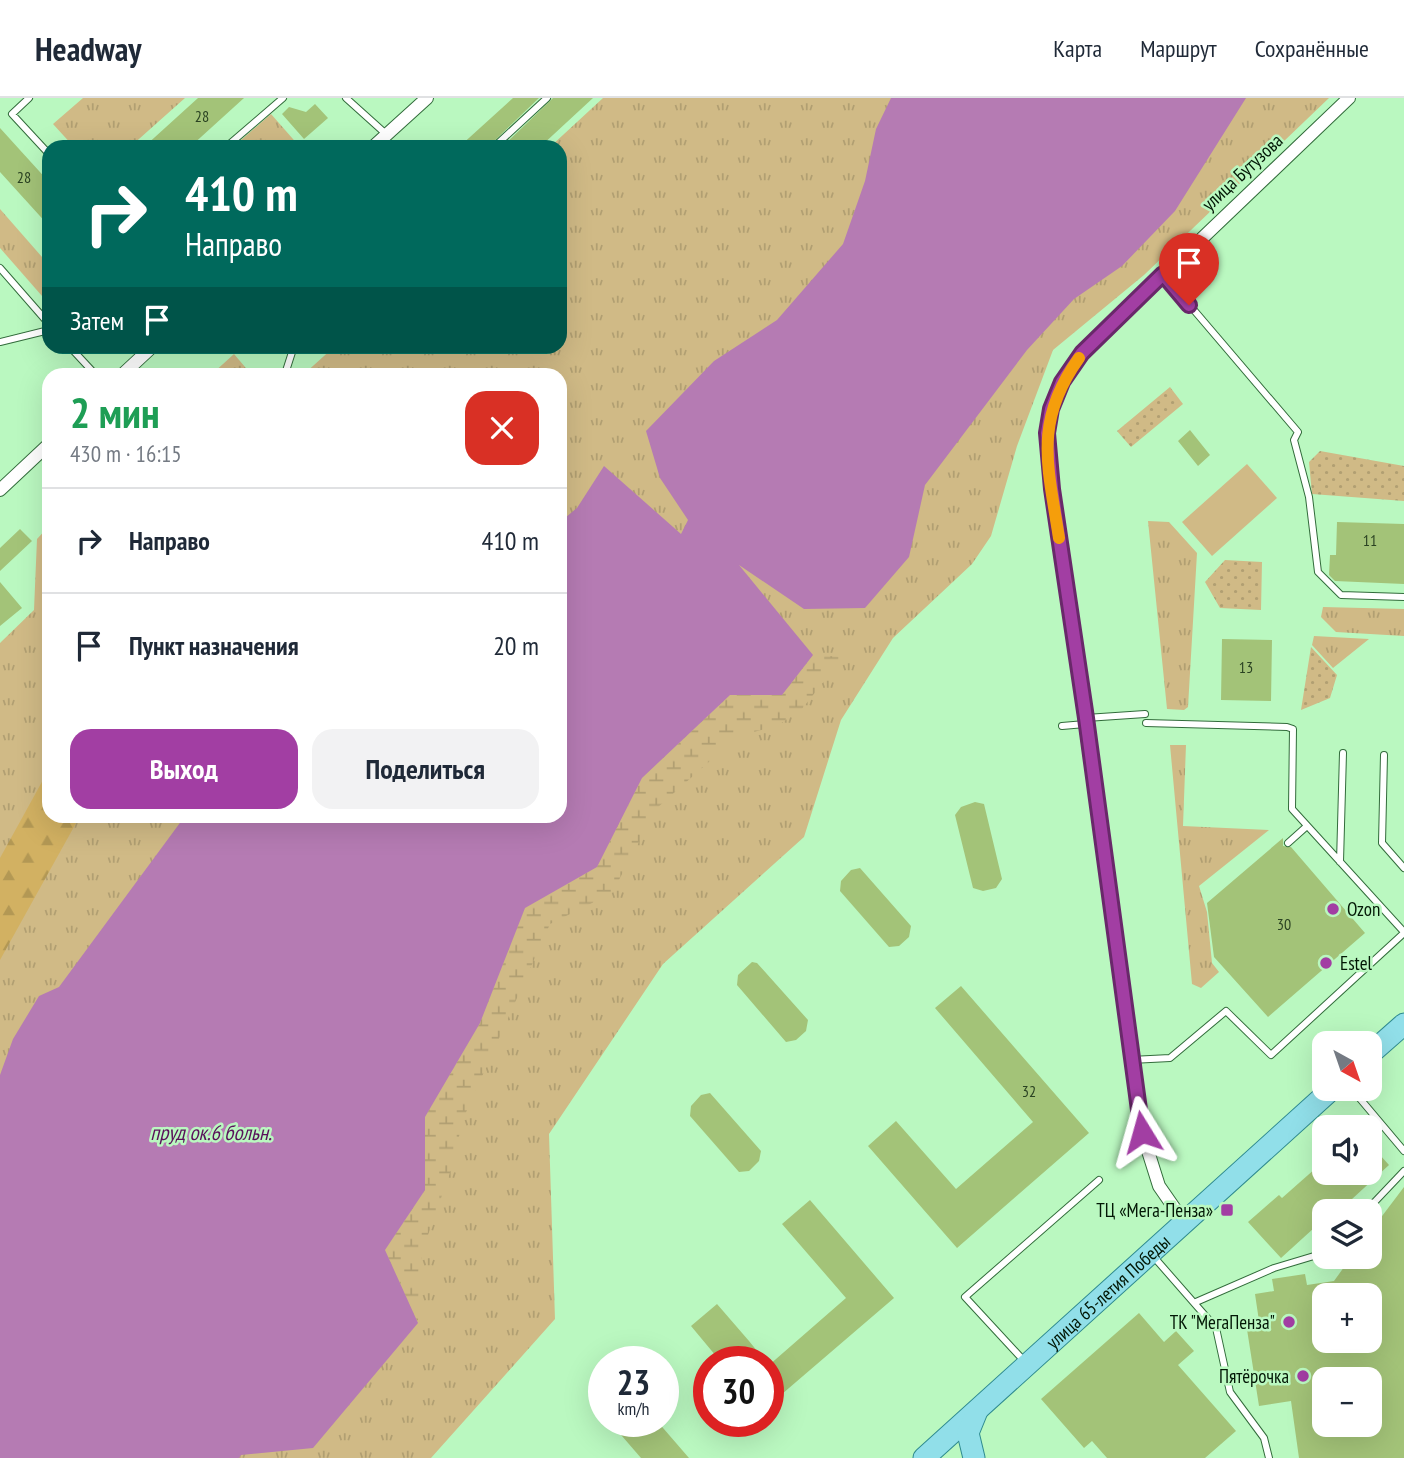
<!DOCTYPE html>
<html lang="ru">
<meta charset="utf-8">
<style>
:root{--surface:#fff;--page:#f2f2f3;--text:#1f2937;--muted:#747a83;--line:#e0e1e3;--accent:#a23ea3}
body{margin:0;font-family:"PT Sans Narrow",sans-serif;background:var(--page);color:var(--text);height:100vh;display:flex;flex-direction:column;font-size:26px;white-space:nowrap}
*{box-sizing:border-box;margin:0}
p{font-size:23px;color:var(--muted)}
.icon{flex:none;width:38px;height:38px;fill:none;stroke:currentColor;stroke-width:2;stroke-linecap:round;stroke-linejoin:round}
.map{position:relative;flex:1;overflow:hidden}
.side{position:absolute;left:42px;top:270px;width:525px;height:455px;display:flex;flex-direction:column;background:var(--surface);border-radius:21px;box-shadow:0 7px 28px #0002}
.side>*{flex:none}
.top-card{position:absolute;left:42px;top:42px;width:525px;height:214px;border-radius:21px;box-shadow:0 7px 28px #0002;background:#00695c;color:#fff;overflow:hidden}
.needle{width:46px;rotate:140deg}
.fabs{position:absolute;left:1312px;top:933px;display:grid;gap:14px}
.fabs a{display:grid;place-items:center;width:70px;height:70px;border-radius:14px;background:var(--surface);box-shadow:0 7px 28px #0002;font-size:35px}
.speed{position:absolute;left:588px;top:1248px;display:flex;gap:14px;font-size:35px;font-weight:700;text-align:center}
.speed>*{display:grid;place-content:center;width:91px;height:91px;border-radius:50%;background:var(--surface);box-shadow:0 7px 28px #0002;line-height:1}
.speed small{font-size:18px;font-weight:400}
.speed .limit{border:10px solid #d22;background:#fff;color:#111}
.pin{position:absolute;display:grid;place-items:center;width:60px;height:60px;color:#fff;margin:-72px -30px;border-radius:50% 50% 50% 0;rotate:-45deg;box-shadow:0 0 7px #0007}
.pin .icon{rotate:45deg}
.me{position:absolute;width:77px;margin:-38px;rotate:352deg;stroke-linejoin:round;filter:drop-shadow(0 0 5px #0008)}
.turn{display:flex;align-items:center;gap:24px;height:147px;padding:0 28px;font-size:32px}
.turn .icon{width:91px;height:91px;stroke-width:2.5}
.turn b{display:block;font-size:49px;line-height:60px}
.then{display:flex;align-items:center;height:66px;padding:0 28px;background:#0003;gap:14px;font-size:26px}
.round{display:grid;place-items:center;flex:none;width:74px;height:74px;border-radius:21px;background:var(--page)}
.overview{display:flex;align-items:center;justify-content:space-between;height:119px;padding:0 28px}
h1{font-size:42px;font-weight:700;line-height:52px;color:#1e9e55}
.action{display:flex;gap:14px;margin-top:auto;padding:14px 28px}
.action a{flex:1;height:80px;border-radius:21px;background:var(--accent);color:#fff;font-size:28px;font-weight:700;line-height:80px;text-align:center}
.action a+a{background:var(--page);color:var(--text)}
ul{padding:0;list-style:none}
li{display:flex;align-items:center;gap:21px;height:105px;padding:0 28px;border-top:2px solid var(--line)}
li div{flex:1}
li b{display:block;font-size:26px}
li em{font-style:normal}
header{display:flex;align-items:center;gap:42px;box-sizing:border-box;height:98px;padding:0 35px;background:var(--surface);border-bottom:2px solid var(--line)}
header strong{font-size:33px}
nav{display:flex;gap:38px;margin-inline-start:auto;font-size:24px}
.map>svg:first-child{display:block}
</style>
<header>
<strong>Headway</strong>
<nav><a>Карта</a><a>Маршрут</a><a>Сохранённые</a></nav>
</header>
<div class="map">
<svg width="1404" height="1360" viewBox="0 0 1404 1360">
<defs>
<pattern id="grass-tufts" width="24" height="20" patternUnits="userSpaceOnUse" patternTransform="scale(1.75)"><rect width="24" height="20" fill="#d0ba86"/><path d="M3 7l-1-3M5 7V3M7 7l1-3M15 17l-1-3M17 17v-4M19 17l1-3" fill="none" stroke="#b19f72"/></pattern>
<pattern id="forest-firs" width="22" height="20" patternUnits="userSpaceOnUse" patternTransform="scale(1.75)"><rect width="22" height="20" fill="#d2b162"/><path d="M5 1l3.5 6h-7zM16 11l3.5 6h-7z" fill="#b39854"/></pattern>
<pattern id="wetland-marsh" width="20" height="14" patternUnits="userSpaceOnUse" patternTransform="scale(1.75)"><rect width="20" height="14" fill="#d0ba86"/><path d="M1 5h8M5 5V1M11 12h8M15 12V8" fill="none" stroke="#b19f72"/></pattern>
<pattern id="park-dots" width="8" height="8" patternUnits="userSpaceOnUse" patternTransform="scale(1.75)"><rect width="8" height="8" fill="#d0ba86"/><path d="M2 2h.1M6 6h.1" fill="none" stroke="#b19f72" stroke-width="1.8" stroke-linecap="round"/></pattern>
</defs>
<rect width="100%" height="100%" fill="#baf8c0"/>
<path fill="url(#grass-tufts)" d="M 83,0 L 185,0 L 130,49 L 74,49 L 53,26 Z
M 603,0 L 1329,0 L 1144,177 L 1053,252 L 1017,348 L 991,438 L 972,466 L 893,540 L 841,622 L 804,739 L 663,866 L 549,1036 L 555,1221 L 431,1360 L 0,1360 L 0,545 L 34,512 L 37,441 L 49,428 L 49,718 L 560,718 L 560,276 L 304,276 L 334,249 L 560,248 L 560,49 L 550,49 Z
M 271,16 L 300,49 L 233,49 Z
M 0,111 L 49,167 L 49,206 L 0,150 Z
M 234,256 L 251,276 L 212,276 Z
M 1148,423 L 1169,424 L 1197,455 L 1188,609 L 1184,612 L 1167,611 Z
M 1323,509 L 1404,511 L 1404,538 L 1336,534 L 1321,519 Z
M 1314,538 L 1369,541 L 1333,570 L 1312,547 Z
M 1170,647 L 1186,647 L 1183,728 L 1269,732 L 1199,788 L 1207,814 L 1212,865 L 1219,874 L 1201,890 L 1192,886 Z"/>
<path fill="url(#forest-firs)" d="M 49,671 L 49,718 L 80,718 L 0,862 L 0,760 Z"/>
<path fill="url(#wetland-marsh)" d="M 813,557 L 843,559 L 802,611 L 777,628 L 738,638 L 657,710 L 612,795 L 550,826 L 463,1021 L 452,1069 L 422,1154 L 418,1225 L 385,1152 L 425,1092 L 425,1019 L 480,925 L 525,810 L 597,769 L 642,680 L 730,597 L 782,597 Z"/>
<path fill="url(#park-dots)" d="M 1170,289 L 1183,306 L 1131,349 L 1117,333 Z
M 1320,353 L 1404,368 L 1404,403 L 1312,396 L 1309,364 Z
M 1225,462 L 1262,464 L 1261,512 L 1220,510 L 1205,484 Z
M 1311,549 L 1337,577 L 1330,600 L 1301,612 Z"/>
<path fill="#d0ba86" d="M 1247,366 L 1277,400 L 1212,458 L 1182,424 Z"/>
<path fill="#b57bb3" d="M 891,0 L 1246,0 L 1175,113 L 1122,168 L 1074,201 L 1027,252 L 925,387 L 909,459 L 865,510 L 804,511 L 739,467 L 813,557 L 782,597 L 730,597 L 642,680 L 597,769 L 525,810 L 480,925 L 425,1019 L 425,1092 L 385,1152 L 418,1225 L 313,1350 L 241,1357 L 239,1360 L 0,1360 L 0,977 L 13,941 L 39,898 L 59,889 L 185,718 L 560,718 L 560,424 L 577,410 L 604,368 L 681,436 L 688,422 L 660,380 L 646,333 L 714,263 L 777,222 L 843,146 L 865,83 L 876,31 Z"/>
<path fill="#a3c378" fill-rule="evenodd" d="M 198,0 L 244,0 L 190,49 L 144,49 Z
M 513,0 L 539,0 L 488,49 L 459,49 Z
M 553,0 L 593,0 L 540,49 L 502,49 Z
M 315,6 L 328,20 L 304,41 L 282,16 L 289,9 L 306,14 Z
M 0,30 L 49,84 L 49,128 L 0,74 Z
M 1190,332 L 1210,357 L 1198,368 L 1178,343 Z
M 1337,424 L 1404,426 L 1404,486 L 1335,483 L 1329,477 L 1330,457 L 1336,457 Z
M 20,431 L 32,443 L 0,473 L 0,450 Z
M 0,484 L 22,510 L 0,528 Z
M 1222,541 L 1272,542 L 1271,603 L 1221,602 Z
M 975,704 L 984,706 L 1002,781 L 996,790 L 983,793 L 973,790 L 955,717 L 961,709 Z
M 1283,740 L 1283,748 L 1291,749 L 1365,835 L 1268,919 L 1214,859 L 1207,805 Z
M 860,770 L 911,828 L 909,839 L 899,848 L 889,849 L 840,793 L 841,783 L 851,772 Z
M 752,864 L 757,865 L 808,922 L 806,933 L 796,942 L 786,944 L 737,887 L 738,877 Z
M 961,888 L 1089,1035 L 957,1150 L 868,1048 L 896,1023 L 956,1091 L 1033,1024 L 935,910 Z
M 710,995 L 761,1053 L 759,1063 L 749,1073 L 739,1074 L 690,1018 L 691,1008 L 701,997 Z
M 1370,1046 L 1389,1067 L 1339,1113 L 1325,1113 L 1325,1120 L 1281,1160 L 1248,1124 L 1279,1097 L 1282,1100 L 1325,1062 L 1325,1074 L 1370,1074 Z
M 1404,1089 L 1404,1360 L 1299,1360 L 1291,1303 L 1259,1308 L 1246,1225 L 1259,1223 L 1255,1196 L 1274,1193 L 1272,1181 L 1305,1176 L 1307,1187 L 1334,1183 L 1352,1158 L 1370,1158 L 1370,1134 ZM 1325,1197 L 1370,1197 L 1370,1242 L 1325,1242 ZM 1325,1281 L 1370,1281 L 1370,1326 L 1325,1326 Z
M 810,1102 L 894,1200 L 768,1308 L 768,1268 L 846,1200 L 782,1126 Z
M 717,1206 L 749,1243 L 766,1264 L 721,1264 L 691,1228 Z
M 1139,1215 L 1164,1244 L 1176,1233 L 1194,1253 L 1178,1267 L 1236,1333 L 1205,1360 L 1107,1360 L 1092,1343 L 1084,1350 L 1041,1301 Z
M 609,1323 L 657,1323 L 689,1360 L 641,1360 Z"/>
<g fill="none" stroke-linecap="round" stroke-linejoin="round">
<g stroke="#326c3b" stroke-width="8">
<path id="service" d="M 29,0 L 12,16 L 49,56
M 346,0 L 386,36
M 226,49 L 283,0
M 494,49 L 547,0
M 0,170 L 49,226
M 1164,177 L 1298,334 L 1294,342 L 1309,399 L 1318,474 L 1341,497 L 1404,499
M 0,244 L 49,232
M 69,248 L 95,276
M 285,276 L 294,248
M 1086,620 L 1145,616
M 1146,625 L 1287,629 L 1293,631 L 1292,711 L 1404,834
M 1062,628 L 1085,626
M 1384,657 L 1382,745 L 1404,770
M 1288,745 L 1307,728
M 1340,764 L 1343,655
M 1131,962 L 1170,960 L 1226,913 L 1271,957 L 1404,835
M 1351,990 L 1404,1053
M 1366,1113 L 1404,1073
M 1153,1158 L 1216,1230 L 1230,1294 L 1264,1340 L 1269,1360
M 1196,1204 L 1274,1170 L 1314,1158 L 1325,1151
M 1026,1265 L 965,1199 L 1099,1082"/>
</g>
<g stroke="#326c3b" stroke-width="14">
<path id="minor" d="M 373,49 L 427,0
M 123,276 L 153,248
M 0,392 L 49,346
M 1184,1124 L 1159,1088 L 1142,1034 L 1049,363 L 1047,335 L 1051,311 L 1062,284 L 1082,255 L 1349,0"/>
</g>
<g stroke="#2f8b8f" stroke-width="23">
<g id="primary">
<path d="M 1370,956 L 1404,926"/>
<path id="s1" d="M 924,1360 L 1333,990"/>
<path d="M 974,1360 L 968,1335 L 977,1313"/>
</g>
</g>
<use href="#service" stroke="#fff" stroke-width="6"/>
<use href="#minor" stroke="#fff" stroke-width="12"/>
<use href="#primary" stroke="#91dfe9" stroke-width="21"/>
</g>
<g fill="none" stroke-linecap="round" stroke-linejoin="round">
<g stroke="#69286a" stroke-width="18">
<path id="route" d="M 1142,1034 L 1086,620 L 1052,391 L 1047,335 L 1051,311 L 1062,284 L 1082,255 L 1163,176 L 1189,207"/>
</g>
<use href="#route" stroke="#a23ea3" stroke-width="12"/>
<path stroke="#f59e0b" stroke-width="12" d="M 1059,440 C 1048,368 1033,324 1079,260"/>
</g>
<g fill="#a23ea3" stroke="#baf8c0" stroke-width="2.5">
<circle cx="1333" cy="811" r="7"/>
<circle cx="1326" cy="865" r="7"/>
<rect x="1220" y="1105" width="14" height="14" rx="3.5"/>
<circle cx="1289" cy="1224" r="7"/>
<circle cx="1303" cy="1278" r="7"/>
</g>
<g text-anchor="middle" stroke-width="5" stroke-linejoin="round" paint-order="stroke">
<g font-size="16" fill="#2a4222">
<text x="202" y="24">28</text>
<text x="24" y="85">28</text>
<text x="1370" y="448">11</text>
<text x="1246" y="575">13</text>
<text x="1284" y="832">30</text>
<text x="1029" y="999">32</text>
</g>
<g font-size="19" fill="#021705" stroke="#baf8c0">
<text transform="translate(1242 74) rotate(-43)" y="7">улица Бутузова</text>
<text dy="7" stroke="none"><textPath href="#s1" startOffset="248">улица 65-летия Победы</textPath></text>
</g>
<g font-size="19" fill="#021705" stroke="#baf8c0" text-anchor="end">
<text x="1347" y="818" text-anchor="start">Ozon</text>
<text x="1340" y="872" text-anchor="start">Estel</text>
<text x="1213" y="1119">ТЦ «Мега-Пенза»</text>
<text x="1275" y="1231">ТК "МегаПенза"</text>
<text x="1289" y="1285">Пятёрочка</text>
</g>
<g font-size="21" font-style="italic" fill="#59115a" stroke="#baf8c0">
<text x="211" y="1042">пруд ок.6 больн.</text>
</g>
</g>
</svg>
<div class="fabs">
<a><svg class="needle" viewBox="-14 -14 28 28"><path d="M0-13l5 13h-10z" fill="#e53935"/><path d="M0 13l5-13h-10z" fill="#747a83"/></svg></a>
<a><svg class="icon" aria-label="sound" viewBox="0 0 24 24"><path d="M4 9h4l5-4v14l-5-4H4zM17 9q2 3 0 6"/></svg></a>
<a><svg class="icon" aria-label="layers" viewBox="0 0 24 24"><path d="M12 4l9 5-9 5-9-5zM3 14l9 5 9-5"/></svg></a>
<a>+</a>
<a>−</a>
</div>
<div class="speed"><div>23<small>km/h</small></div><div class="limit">30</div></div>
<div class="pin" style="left:1189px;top:207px;background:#d93025"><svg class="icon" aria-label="arrive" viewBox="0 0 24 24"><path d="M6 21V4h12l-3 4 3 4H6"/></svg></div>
<svg class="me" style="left:1142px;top:1034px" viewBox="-20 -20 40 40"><path d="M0-17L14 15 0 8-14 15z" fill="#a23ea3" stroke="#fff" stroke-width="4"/></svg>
<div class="top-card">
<div class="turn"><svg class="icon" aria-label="right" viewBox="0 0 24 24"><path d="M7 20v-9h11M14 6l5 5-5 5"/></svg><div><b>410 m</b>Направо</div></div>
<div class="then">Затем<svg class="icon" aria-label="arrive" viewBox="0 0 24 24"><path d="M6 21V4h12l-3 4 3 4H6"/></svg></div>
</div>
<section class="side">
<div class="overview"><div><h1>2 мин</h1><p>430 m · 16:15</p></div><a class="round" style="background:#d93025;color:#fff"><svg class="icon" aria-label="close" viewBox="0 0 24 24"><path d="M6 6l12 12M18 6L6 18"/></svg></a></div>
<ul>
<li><svg class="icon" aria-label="right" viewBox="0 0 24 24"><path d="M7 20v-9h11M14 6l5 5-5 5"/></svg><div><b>Направо</b></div><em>410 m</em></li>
<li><svg class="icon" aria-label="arrive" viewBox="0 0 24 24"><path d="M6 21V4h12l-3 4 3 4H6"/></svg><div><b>Пункт назначения</b></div><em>20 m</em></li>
</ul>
<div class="action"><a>Выход</a><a>Поделиться</a></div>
</section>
</div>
